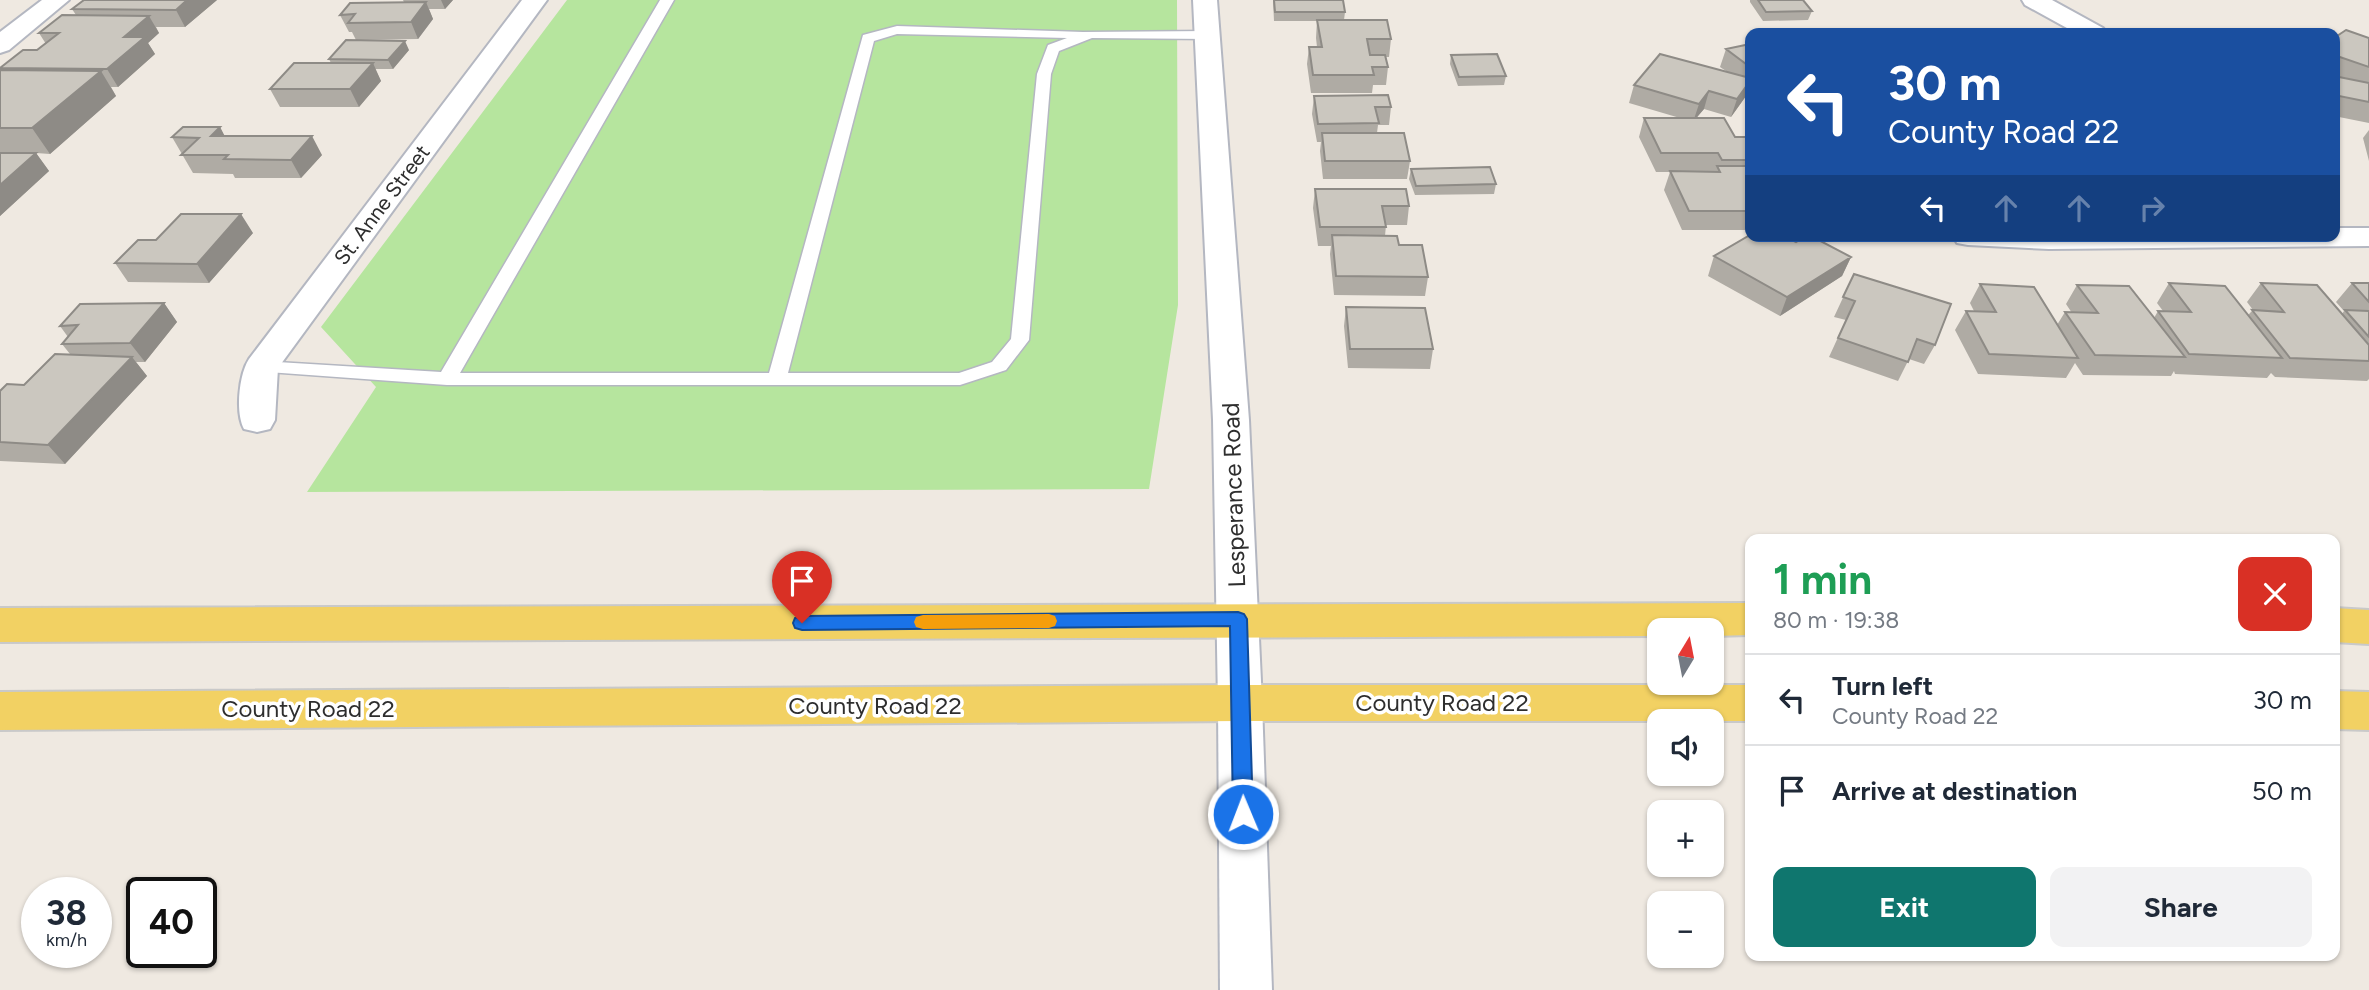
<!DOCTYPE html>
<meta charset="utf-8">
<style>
:root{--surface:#fff;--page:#f2f2f3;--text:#1f2937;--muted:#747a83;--line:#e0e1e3;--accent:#0f766e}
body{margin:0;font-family:Figtree,sans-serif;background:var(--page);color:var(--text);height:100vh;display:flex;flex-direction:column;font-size:26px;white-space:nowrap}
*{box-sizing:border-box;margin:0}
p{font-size:23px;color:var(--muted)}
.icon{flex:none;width:38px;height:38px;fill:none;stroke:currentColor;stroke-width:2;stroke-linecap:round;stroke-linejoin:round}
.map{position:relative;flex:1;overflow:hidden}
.drawer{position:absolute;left:1745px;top:534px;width:595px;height:427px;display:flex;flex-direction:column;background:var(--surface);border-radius:14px;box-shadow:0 2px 5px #0004}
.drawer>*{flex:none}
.guide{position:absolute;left:1745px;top:28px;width:595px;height:214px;border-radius:14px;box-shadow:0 2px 5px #0004;background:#1a4fa0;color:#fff;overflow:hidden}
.needle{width:46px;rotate:10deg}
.buttons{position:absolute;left:1647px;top:618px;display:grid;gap:14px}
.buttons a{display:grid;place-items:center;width:77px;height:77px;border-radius:14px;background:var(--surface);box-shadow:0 2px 5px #0004;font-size:35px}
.speed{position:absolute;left:21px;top:877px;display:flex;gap:14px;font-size:35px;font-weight:700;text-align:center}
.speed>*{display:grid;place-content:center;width:91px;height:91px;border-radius:50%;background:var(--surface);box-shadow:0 2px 5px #0004;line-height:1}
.speed small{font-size:18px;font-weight:400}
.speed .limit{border:4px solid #111;border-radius:10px;background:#fff;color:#111}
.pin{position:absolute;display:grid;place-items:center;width:60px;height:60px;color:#fff;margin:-72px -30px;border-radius:50% 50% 50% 0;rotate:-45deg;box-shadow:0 0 7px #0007}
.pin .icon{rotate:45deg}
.me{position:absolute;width:77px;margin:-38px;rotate:359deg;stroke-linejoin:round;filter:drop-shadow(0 0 5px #0008)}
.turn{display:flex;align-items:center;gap:24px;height:147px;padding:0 28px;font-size:32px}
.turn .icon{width:91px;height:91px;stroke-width:2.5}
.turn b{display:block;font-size:49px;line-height:60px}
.lanes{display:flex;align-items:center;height:66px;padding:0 28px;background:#0003;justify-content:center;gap:35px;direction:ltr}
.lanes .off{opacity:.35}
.round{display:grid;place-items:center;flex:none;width:74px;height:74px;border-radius:14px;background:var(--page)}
.head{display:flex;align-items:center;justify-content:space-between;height:119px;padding:0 28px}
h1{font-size:42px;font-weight:700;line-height:52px;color:#1e9e55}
.action{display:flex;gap:14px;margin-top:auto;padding:14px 28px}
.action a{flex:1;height:80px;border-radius:14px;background:var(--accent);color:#fff;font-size:28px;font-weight:700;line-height:80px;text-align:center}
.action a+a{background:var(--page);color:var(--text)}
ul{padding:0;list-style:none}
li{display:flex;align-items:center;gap:21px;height:91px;padding:0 28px;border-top:2px solid var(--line)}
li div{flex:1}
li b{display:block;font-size:26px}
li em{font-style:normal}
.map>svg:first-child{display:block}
</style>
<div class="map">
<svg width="2369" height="990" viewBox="0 0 2369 990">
<rect width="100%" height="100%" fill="#efe9e1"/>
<path fill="#b6e59e" d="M 567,0 L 1177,0 L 1178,305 L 1149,489 L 307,492 L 376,387 L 321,327 Z"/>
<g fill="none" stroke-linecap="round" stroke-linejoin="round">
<g stroke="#b4b7c1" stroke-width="3">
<path id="service" d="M 660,0 L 674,0 L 460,373 L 769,373 L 863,35 L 897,26 L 1083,32 L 1209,31 L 1216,35 L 1209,39 L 1092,38 L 1059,51 L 1051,74 L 1029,340 L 1006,370 L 960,385 L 447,385 L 254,371 L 251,367 L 254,363 L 261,361 L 441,372 ZM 897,34 L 1067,38 L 1048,45 L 1037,74 L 1011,339 L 992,362 L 959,373 L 788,373 L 874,41 Z"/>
</g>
<g stroke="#b4b7c1" stroke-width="4">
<path id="minor" d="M 42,0 L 69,0 L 9,50 L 0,53 L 0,32 Z
M 522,0 L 547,0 L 278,368 L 275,420 L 270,429 L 257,432 L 244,429 C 235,413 239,374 249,359 Z
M 2022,0 L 2052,0 L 2103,28 L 2107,33 L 2076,33 L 2025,5 Z
M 2334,228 L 2369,228 L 2369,246 L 2049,249 L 1968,245 L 1957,243 L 1953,236 L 2334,236 Z"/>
</g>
<g stroke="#b4b7c1" stroke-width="4">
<path id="tertiary" d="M 1240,685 L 1256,690 L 1262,703 L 1272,990 L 1220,990 L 1218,703 L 1224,690 Z"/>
</g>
<g stroke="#b4b7c1" stroke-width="4">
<path id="secondary" d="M 1193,0 L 1217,0 L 1249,420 L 1262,703 L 1256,716 L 1240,721 L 1224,716 L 1218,703 L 1213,420 Z"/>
</g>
<g stroke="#c9c9c9" stroke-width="4">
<path id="primary" d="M 1750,603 L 1750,635 L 1712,636 L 1712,630 L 1659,630 L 1659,636 L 0,642 L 0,608 Z
M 2334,608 L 2369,610 L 2369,644 L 2334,642 Z
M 1240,685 L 1750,685 L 1750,721 L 1240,721 L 0,730 L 0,692 Z
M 2334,691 L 2369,692 L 2369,730 L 2334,729 Z"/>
</g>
<use href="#service" fill="#fff" fill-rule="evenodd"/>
<use href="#minor" fill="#fff" fill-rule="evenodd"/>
<use href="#tertiary" fill="#fff" fill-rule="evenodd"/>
<use href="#secondary" fill="#fff" fill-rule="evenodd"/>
<use href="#primary" fill="#f2d163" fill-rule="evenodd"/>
</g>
<path fill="#afaba4" d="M 217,0 L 185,27 L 156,27 L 159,33 L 148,43 L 155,54 L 118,87 L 111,87 L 116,96 L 50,154 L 36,153 L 49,171 L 0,216 L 0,70 L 1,70 L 0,68 L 37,50 L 46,44 L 39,33 L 76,15 L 72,9 Z
M 403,0 L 453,0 L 445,9 L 429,9 L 433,19 L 418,39 L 356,40 L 352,32 L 349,32 L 340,15 L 404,2 Z
M 1273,0 L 1345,12 L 1344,20 L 1391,39 L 1389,57 L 1386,57 L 1388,67 L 1386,85 L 1373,85 L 1372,93 L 1311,93 L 1307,64 L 1309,47 L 1317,47 L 1316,38 L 1317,21 L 1274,21 Z
M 1750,0 L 1803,0 L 1812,11 L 1808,20 L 1763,21 L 1750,2 Z
M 2334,38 L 2369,38 L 2369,123 L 2334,116 Z
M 1750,44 L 1750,89 L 1748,88 L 1746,96 L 1731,117 L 1704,109 L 1696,118 L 1735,137 L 1750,139 L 1750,230 L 1682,230 L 1664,190 L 1670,172 L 1656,172 L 1639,137 L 1644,118 L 1680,118 L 1629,103 L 1634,85 L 1726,71 L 1720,67 L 1726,49 Z
M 409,50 L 393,69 L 375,69 L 381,81 L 359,107 L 280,107 L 270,89 L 331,63 L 329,59 Z
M 1451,55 L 1506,76 L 1504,85 L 1458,86 L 1450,64 Z
M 1314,96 L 1391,107 L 1389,125 L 1378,125 L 1377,133 L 1410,161 L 1407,179 L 1323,179 L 1320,151 L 1321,142 L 1317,142 L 1312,114 Z
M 220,127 L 224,136 L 322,155 L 301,178 L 235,178 L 233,174 L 193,173 L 172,137 Z
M 2369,130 L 2369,161 L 2363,138 Z
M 1411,169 L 1496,184 L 1494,194 L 1415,195 L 1409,179 Z
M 1315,189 L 1409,206 L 1407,225 L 1386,225 L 1385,236 L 1399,245 L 1428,277 L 1425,296 L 1334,295 L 1330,254 L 1331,246 L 1318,246 L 1313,208 Z
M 253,233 L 209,283 L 128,282 L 115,263 L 156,240 Z
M 1796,242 L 1851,257 L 1842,276 L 1780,316 L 1708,276 L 1714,256 Z
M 1854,274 L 1935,345 L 1924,364 L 1909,359 L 1898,381 L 1829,357 L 1846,320 L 1834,317 Z
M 2169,283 L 2248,315 L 2253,310 L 2247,302 L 2261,283 L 2342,314 L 2344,311 L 2336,302 L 2352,283 L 2369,283 L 2369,379 L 2367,381 L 2275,377 L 2271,373 L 2267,378 L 2175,374 L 2174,371 L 2171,376 L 2083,375 L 2075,363 L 2066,378 L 1978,374 L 1955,330 L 1966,311 L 1974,311 L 1970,303 L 1980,284 L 2057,325 L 2065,312 L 2072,313 L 2066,304 L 2077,285 L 2154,318 L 2158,311 L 2163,311 L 2157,303 Z
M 164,303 L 177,322 L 145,362 L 136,362 L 147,376 L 65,464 L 0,461 L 0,391 L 24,385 L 70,354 L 62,344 L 68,337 L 60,326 Z
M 1346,307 L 1433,349 L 1430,369 L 1348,368 L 1344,326 Z"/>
<path fill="#8e8b86" d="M 187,0 L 217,0 L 185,27 L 176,10 Z
M 441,0 L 453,0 L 445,9 Z
M 426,2 L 433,19 L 418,39 L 411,22 Z
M 149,16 L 159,33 L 148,43 L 155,54 L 118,87 L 107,69 L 124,37 Z
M 405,41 L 409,50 L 393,69 L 388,60 Z
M 373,63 L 381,81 L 359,107 L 350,89 Z
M 101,71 L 116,96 L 50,154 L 32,128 Z
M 1750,81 L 1746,96 L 1731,117 L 1737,99 Z
M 1709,91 L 1704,109 L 1693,122 L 1699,104 Z
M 220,127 L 230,146 L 211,136 Z
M 312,136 L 322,155 L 301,178 L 291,160 Z
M 36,153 L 49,171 L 0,216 L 0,185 Z
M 241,214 L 253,233 L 209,283 L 197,264 Z
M 1851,257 L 1842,276 L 1780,316 L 1787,297 Z
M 164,303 L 177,322 L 145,362 L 130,343 Z
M 132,357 L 147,376 L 65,464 L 48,445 Z"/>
<path fill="#cbc7bf" stroke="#8e8b86" stroke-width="2" d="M 84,0 L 187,0 L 176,10 L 72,9 Z
M 1274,0 L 1343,0 L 1345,12 L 1275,12 Z
M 1758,0 L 1803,0 L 1812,11 L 1766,12 Z
M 426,2 L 411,22 L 348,23 L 355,14 L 340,15 L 350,3 Z
M 62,15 L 149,16 L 124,37 L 145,37 L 107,69 L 0,68 L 23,50 L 37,50 L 59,33 L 39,33 Z
M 1317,20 L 1387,20 L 1391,39 L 1367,39 L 1370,55 L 1385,55 L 1388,67 L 1372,67 L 1374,75 L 1313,75 L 1309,47 L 1322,47 Z
M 1945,30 L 1973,30 L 1976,33 L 1948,33 Z
M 2346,30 L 2369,38 L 2369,67 L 2334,55 L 2334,38 Z
M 346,40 L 405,41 L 388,60 L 329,59 Z
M 1750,44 L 1750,67 L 1726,49 Z
M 1497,54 L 1506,76 L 1459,77 L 1451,55 Z
M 1660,54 L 1750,78 L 1750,81 L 1737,99 L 1709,91 L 1699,104 L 1634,85 Z
M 294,63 L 373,63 L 350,89 L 270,89 Z
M 0,70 L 101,71 L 32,128 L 0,128 Z
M 2334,76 L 2369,83 L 2369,102 L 2334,95 Z
M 1388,95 L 1391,107 L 1375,107 L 1379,123 L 1318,124 L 1314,96 Z
M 1644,118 L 1724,118 L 1735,137 L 1749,137 L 1750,139 L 1750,160 L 1722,160 L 1718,153 L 1661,153 Z
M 183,127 L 220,127 L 211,136 L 312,136 L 291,160 L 224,159 L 228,155 L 181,155 L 199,138 L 172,137 Z
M 1322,133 L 1404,133 L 1410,161 L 1325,161 Z
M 0,153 L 36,153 L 0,185 Z
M 1717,166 L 1750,166 L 1750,211 L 1689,211 L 1670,171 L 1720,172 Z
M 1490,167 L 1496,184 L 1416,186 L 1411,169 Z
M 1315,189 L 1406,189 L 1409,206 L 1382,206 L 1386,227 L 1320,227 Z
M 181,214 L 241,214 L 197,264 L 115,263 L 138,240 L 156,240 Z
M 1332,235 L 1397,236 L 1399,245 L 1422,245 L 1428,277 L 1336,276 Z
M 1750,235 L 1750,236 L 1784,236 L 1796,242 L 1806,236 L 1811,236 L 1851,257 L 1787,297 L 1714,256 Z
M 1854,274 L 1951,304 L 1935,345 L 1917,339 L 1908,362 L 1838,338 L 1855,301 L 1843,297 Z
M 2169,283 L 2225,286 L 2282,358 L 2189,354 L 2158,311 L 2191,312 Z
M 2261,283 L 2317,285 L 2369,345 L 2369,361 L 2290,358 L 2252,310 L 2284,312 Z
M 2352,283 L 2369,283 L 2369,302 Z
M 1980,284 L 2034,287 L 2078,358 L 1989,354 L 1966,311 L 1996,312 Z
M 2077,285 L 2129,286 L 2185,357 L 2095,355 L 2065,312 L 2098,313 Z
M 164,303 L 130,343 L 62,344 L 78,325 L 60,326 L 80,304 Z
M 1346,307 L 1425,308 L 1433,349 L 1350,349 Z
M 2345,310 L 2369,311 L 2369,337 Z
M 55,354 L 132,357 L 48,445 L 0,442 L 0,391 L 7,384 L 24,385 Z"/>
<path fill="#1a73e8" stroke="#114b97" stroke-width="2" d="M 1238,612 L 1244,614 L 1247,619 L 1253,814 L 1250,820 L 1243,822 L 1236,820 L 1233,814 L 1230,626 L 802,630 L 795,628 L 793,623 L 795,618 L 802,616 Z"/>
<path fill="#f59e0b" d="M 1049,614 L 1055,616 L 1057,621 L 1055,626 L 1049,628 L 923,629 L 916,627 L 914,622 L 916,617 L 923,615 Z"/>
<g text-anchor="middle" stroke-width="7" stroke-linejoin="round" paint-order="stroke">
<g font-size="21" fill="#2e2e2e" stroke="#fff">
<text transform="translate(382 205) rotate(-53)" y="7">St. Anne Street</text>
</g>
<g font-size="24" fill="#2e2e2e" stroke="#fff">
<text transform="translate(1234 495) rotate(-92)" y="8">Lesperance Road</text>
<text x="1442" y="711">County Road 22</text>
<text x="875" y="714">County Road 22</text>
<text x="308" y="717">County Road 22</text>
</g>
</g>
</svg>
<div class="buttons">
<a><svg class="needle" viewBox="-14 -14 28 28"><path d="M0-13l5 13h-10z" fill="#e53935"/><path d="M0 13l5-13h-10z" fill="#747a83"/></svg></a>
<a><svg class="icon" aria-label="sound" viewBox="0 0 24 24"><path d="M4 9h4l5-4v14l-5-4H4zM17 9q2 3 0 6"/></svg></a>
<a>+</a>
<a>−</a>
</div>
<div class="speed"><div>38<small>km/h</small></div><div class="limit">40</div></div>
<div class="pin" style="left:802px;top:623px;background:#d93025"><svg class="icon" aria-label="arrive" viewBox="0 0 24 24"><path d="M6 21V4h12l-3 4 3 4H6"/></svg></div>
<svg class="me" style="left:1243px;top:814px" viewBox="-20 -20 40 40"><circle r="17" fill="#1a73e8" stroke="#fff" stroke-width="3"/><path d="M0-11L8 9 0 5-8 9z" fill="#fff"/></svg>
<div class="guide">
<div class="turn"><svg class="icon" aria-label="left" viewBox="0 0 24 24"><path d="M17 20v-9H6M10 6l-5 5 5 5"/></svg><div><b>30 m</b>County Road 22</div></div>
<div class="lanes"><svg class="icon" aria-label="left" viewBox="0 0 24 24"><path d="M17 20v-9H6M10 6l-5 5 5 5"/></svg><svg class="icon off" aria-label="ahead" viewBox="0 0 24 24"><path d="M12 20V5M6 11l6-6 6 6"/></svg><svg class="icon off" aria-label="ahead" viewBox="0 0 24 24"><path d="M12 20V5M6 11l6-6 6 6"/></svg><svg class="icon off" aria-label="right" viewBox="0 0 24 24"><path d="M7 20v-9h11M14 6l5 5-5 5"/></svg></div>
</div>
<section class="drawer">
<div class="head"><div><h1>1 min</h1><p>80 m · 19:38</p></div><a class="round" style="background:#d93025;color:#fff"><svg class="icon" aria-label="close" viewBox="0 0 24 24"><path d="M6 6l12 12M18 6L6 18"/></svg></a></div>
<ul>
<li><svg class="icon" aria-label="left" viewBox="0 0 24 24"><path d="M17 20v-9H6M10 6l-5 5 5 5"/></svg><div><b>Turn left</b><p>County Road 22</p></div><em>30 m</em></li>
<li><svg class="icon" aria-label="arrive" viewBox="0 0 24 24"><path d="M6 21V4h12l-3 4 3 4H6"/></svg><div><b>Arrive at destination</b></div><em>50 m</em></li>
</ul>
<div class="action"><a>Exit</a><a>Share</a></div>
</section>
</div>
